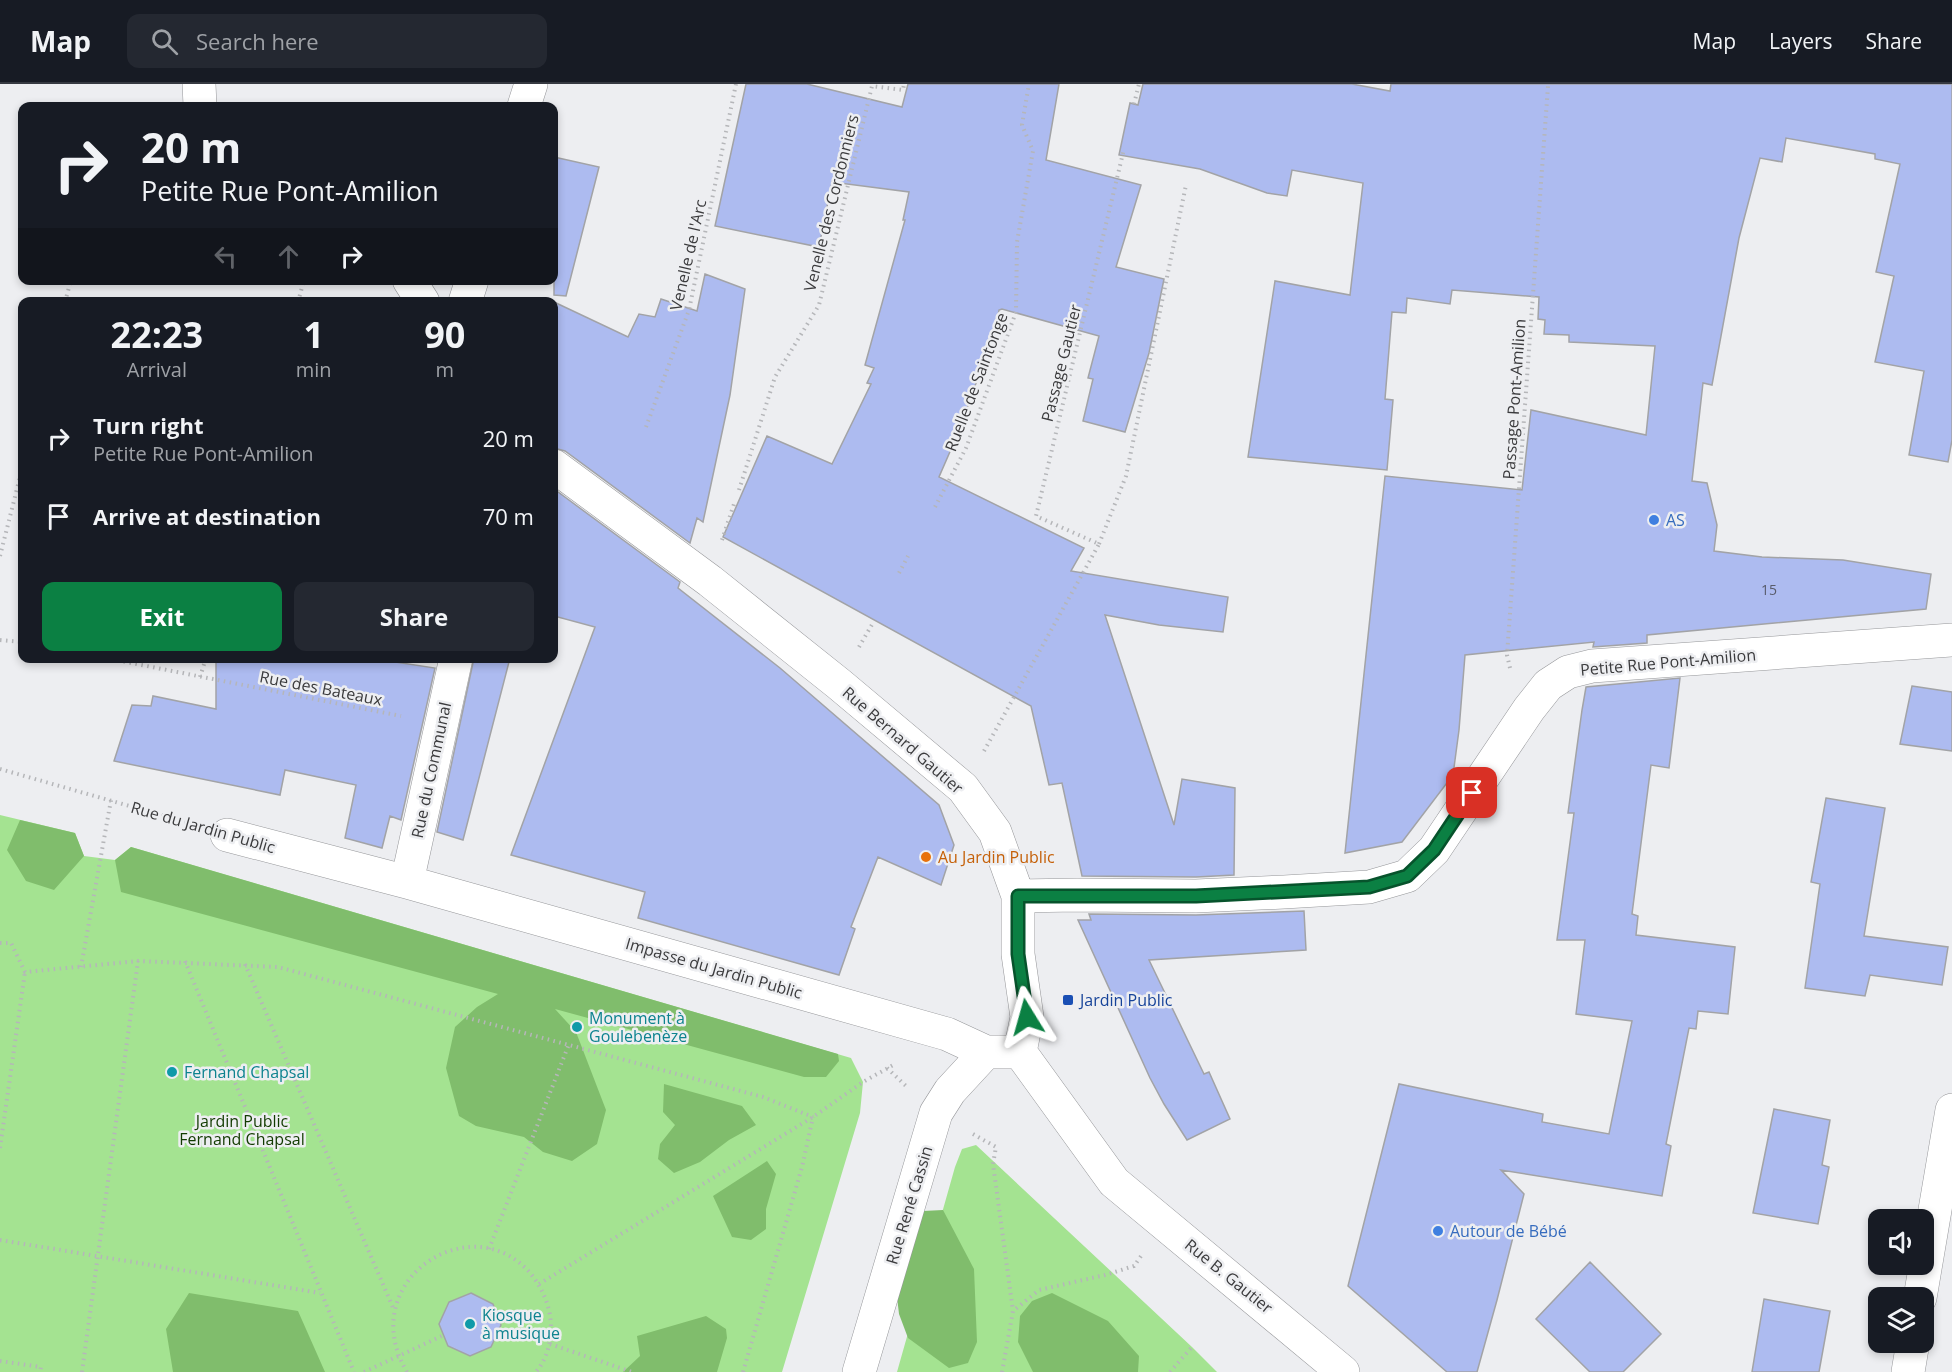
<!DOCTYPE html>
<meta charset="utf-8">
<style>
:root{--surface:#171b24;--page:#242831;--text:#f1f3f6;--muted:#9ea1a6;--line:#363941;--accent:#0b8043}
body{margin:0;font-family:"Open Sans",sans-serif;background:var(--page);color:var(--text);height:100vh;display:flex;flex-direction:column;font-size:22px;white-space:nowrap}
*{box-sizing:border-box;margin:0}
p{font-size:20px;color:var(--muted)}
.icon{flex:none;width:33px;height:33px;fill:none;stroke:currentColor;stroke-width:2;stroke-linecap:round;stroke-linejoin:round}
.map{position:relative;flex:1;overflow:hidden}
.drawer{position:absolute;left:18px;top:213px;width:540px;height:366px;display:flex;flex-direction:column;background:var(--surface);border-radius:12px;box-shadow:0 3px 9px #0003}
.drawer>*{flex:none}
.banner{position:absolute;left:18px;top:18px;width:540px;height:183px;border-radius:12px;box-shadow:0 3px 9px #0003;background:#171b24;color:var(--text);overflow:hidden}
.controls{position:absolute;left:1868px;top:1125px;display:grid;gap:12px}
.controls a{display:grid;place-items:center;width:66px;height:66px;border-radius:12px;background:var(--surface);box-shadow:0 3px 9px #0003;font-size:30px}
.pin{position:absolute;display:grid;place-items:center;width:51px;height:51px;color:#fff;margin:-26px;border-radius:12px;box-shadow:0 3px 9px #0006}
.me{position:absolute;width:66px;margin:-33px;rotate:352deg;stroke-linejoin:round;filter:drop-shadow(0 0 4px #0008)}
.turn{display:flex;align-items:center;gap:21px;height:126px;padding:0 24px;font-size:27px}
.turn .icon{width:78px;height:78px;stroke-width:2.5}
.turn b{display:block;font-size:42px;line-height:51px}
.lanes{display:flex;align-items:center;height:57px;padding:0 24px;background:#0003;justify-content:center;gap:30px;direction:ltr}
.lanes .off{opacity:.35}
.eta{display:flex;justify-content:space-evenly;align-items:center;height:102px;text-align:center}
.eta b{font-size:36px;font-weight:700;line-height:42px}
.primary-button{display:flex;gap:12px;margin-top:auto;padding:12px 24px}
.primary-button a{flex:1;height:69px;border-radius:12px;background:var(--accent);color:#fff;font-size:24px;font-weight:700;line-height:69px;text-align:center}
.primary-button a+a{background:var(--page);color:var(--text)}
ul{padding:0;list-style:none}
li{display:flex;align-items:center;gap:18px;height:78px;padding:0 24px}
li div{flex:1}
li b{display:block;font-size:22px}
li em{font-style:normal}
header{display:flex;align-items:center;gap:36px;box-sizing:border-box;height:84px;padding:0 30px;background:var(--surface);border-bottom:2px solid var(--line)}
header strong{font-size:28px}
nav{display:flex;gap:33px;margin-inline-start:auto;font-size:21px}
.search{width:420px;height:54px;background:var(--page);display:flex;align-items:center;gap:15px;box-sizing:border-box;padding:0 21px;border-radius:12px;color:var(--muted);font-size:22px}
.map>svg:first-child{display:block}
</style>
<header>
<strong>Map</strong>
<div class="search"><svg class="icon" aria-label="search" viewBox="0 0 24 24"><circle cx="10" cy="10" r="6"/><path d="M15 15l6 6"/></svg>Search here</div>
<nav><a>Map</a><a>Layers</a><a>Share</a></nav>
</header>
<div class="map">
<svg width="1952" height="1288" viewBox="0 0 1952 1288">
<rect width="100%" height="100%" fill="#edeef1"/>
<path fill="#a4e391" d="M 0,731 L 75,749 L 84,772 L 115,776 L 131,763 L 851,974 L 863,998 L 860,1029 L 782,1288 L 0,1288 Z
M 976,1061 L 1192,1263 L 1217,1288 L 897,1288 L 955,1083 L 962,1065 Z"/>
<path fill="#80bd6c" d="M 20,736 L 75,749 L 84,772 L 54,806 L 26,797 L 7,766 Z
M 131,763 L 838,970 L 839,977 L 826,993 L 804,993 L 555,925 L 576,948 L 606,1026 L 597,1060 L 572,1077 L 543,1068 L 524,1053 L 476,1042 L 459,1032 L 446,984 L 455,943 L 477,923 L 498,910 L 121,808 L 115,776 Z
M 664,1000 L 742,1022 L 756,1041 L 729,1056 L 700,1078 L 674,1089 L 658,1075 L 660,1060 L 675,1041 L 663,1028 Z
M 767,1077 L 776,1090 L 766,1125 L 766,1145 L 751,1156 L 732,1153 L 713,1112 Z
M 943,1126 L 974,1185 L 977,1258 L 968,1279 L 949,1284 L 908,1254 L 899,1230 L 895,1196 L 923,1127 Z
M 189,1209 L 298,1227 L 325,1288 L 173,1288 L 166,1245 Z
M 1052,1209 L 1108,1237 L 1139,1272 L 1138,1288 L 1033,1288 L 1018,1258 L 1020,1232 L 1032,1217 Z
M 706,1232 L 726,1245 L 727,1254 L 717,1288 L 623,1288 L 640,1272 L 637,1252 Z"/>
<path fill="#adbbf0" stroke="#a2a3a6" stroke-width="1.5" d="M 746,0 L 807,0 L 902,23 L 908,0 L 1059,0 L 1046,76 L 1141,101 L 1116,183 L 1164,195 L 1149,269 L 1125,348 L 1083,337 L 1093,295 L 1088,294 L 1099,252 L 1002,225 L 999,226 L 997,240 L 959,347 L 939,393 L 1084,464 L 1071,487 L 1228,513 L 1223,548 L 1159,541 L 1105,531 L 1174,741 L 1182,695 L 1235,704 L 1234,791 L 1196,793 L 1082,792 L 1062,699 L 1049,701 L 1031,622 L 723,453 L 767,352 L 832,380 L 871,300 L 867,299 L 874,284 L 865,281 L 905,136 L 903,136 L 909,108 L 832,98 L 819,163 L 715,142 Z
M 1143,0 L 1352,0 L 1390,7 L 1391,0 L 1952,0 L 1952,356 L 1948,378 L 1909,371 L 1924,287 L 1875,278 L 1894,192 L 1876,188 L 1900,80 L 1875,75 L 1875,70 L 1786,54 L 1782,78 L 1760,74 L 1739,154 L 1712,301 L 1703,299 L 1692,397 L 1707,399 L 1717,441 L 1714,467 L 1762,473 L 1843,476 L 1931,490 L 1926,525 L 1647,551 L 1647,559 L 1593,563 L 1594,558 L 1465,571 L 1459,646 L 1453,691 L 1402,758 L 1345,769 L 1385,392 L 1522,406 L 1531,326 L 1646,351 L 1655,262 L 1569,258 L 1569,251 L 1544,250 L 1545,236 L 1538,235 L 1539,213 L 1452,206 L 1450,220 L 1407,214 L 1406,229 L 1392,228 L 1385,315 L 1393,316 L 1387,386 L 1248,373 L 1275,197 L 1350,211 L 1363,99 L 1292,86 L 1287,112 L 1267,109 L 1200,85 L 1119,71 L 1130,19 L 1138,21 Z
M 554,73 L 599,83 L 566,212 L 554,211 Z
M 705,190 L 745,205 L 730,311 L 703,438 L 697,434 L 690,459 L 565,367 L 554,364 L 554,218 L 628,253 L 639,230 L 655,233 L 661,215 L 697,227 Z
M 554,405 L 680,498 L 678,504 L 780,584 L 939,721 L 954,761 L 941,801 L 878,773 L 851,843 L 855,845 L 839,891 L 638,834 L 645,808 L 511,771 L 595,543 L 554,532 Z
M 216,574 L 369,574 L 435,584 L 401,736 L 390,732 L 382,764 L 345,754 L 356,701 L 285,686 L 280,711 L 114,677 L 132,621 L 151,622 L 153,612 L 216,625 Z
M 474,574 L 510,574 L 463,756 L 437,748 Z
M 1680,594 L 1669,684 L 1651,681 L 1632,830 L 1638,832 L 1636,851 L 1735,863 L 1728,930 L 1698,927 L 1696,945 L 1689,944 L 1666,1060 L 1671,1062 L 1662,1112 L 1501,1086 L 1524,1110 L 1497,1216 L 1477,1288 L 1447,1288 L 1348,1202 L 1399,1000 L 1543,1030 L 1542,1038 L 1609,1050 L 1632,937 L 1576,930 L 1585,856 L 1557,856 L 1574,729 L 1568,729 L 1582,626 L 1586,603 Z
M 1912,602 L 1952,608 L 1952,667 L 1900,660 Z
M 1826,714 L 1885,724 L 1864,852 L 1948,863 L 1942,901 L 1870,891 L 1865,912 L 1805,904 L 1820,800 L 1811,798 Z
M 1304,827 L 1306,866 L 1149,876 L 1204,990 L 1209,988 L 1230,1035 L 1187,1056 L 1164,1020 L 1150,994 L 1078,836 L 1091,836 L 1089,830 L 1196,831 Z
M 1774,1025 L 1830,1036 L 1822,1081 L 1829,1083 L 1818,1140 L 1753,1129 Z
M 1590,1178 L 1661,1250 L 1623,1288 L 1590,1288 L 1536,1235 Z
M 471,1209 L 493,1220 L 501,1241 L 491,1263 L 470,1272 L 448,1262 L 439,1240 L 449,1218 Z
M 1764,1215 L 1830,1227 L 1819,1288 L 1752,1288 Z"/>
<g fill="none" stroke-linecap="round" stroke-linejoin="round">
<g stroke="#96979a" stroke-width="34">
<path id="minor" d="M 199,0 L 200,22
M 524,22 L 531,0
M 409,196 L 423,218
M 465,218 L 472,196
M 554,382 L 710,497 L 839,600 L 963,704 L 995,748 L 1018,812 L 1018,870 L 1027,933 L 1020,968 L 1114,1098 L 1343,1288
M 227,751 L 407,798 L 947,950 L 986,968 L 1020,968
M 407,798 L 456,574
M 1018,812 L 1077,811 L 1196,812 L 1284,808 L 1369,803 L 1407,792 L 1434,766 L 1529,625 L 1548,601 L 1568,588 L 1592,582 L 1952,556
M 1920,1214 L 1952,1026
M 859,1288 L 936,1029 L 950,1007 L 986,968
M 1908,1288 L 1913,1258"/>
</g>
<path stroke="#b5b6b9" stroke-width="4" stroke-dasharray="1.5 4.5" stroke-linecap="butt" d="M 1134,20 L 1139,0
M 65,218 L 71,196
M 298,218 L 304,196
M 646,343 L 689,226 L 736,0
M 739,406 L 775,293 L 819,221 L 872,2 L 903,6 L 904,0
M 935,423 L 966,364 L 1016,228 L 1017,158 L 1033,67 L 1022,41 L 1029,0
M 722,456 L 735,417
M 1099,460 L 1126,392 L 1186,101
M 0,472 L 22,385
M 899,489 L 908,472
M 0,556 L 22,558
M 859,563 L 874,537
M 106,574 L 401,632
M 1510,584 L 1507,571 L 1548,2
M 200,593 L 206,574
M 984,667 L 1099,460 L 1036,432 L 1124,65
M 0,685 L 189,739
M 0,859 L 11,859 L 25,888 L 138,877 L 278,883 L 763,1013 L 813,1033
M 185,877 L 354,1288
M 245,880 L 394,1226
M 81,883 L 111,716
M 887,984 L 906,1002
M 973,1050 L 996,1063 L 993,1080 L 1013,1227
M 0,1064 L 25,888
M 0,1156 L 320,1209
M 489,1165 L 569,960
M 539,1200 L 813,1033 L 863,998 L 895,980
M 550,1260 L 632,1288
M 0,1277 L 41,1283 L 40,1288
M 82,1288 L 138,877
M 364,1288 L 444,1251
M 407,1288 C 353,1197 472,1120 531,1190 C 541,1203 547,1215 550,1231 C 553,1250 549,1273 536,1288
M 743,1288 L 802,1083 L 813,1033
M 1002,1288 L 1013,1227 L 1039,1206 L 1105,1191 L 1134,1182 L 1141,1172
M 1170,1288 L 1192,1263"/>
<use href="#minor" stroke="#fff" stroke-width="33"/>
</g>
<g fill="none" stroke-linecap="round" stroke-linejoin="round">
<g stroke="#07532c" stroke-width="15">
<path id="route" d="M 1027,933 L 1018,870 L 1018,812 L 1196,812 L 1369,803 L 1407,792 L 1434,766 L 1472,709"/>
</g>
<use href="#route" stroke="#0b8043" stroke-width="10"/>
</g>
<g fill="#3f7fe0" stroke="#edeef1" stroke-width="2">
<circle cx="1654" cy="436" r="6"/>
<circle cx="1438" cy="1147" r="6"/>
</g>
<circle fill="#e8710a" stroke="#edeef1" stroke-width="2" cx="926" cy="773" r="6"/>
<rect fill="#1a4fb4" stroke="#edeef1" stroke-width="2" x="1062" y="910" width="12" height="12" rx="3"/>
<g fill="#0f9aa8" stroke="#edeef1" stroke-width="2">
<circle cx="577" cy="943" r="6"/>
<circle cx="172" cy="988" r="6"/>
<circle cx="470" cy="1240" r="6"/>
</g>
<g text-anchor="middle" stroke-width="5" stroke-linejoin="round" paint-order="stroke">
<g font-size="14" fill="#585b6a">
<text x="1769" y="511">15</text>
</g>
<g font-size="16" fill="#3b3b3d" stroke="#edeef1">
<text transform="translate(831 119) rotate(-76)" y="6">Venelle des Cordonniers</text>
<text transform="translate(688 171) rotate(-77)" y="6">Venelle de l'Arc</text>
<text transform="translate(1061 279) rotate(-76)" y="6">Passage Gautier</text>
<text transform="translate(976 298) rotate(-69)" y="6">Ruelle de Saintonge</text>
<text transform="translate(1514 315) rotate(-86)" y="6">Passage Pont-Amilion</text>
<text transform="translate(1668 578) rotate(-5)" y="6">Petite Rue Pont-Amilion</text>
<text transform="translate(321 604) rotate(11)" y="6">Rue des Bateaux</text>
<text transform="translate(903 656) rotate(41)" y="6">Rue Bernard Gautier</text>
<text transform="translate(431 686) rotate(-78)" y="6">Rue du Communal</text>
<text transform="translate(203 743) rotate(16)" y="6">Rue du Jardin Public</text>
<text transform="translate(714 884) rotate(16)" y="6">Impasse du Jardin Public</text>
<text transform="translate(909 1121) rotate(-73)" y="6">Rue René Cassin</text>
<text transform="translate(1229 1192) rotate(39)" y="6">Rue B. Gautier</text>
</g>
<g font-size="16" fill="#366cbe" stroke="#edeef1" text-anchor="start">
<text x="1666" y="442">AS</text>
<text x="1450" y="1153">Autour de Bébé</text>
</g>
<g font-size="16" fill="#c56008" stroke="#edeef1" text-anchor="start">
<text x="938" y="779">Au Jardin Public</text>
</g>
<g font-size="16" fill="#164399" stroke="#edeef1" text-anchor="start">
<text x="1080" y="922">Jardin Public</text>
</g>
<g font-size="16" fill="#0d838f" stroke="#edeef1" text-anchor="start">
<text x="589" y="940">Monument à<tspan x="589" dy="18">Goulebenèze</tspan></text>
<text x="184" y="994">Fernand Chapsal</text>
<text x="482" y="1237">Kiosque<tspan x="482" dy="18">à musique</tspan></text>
</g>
<g font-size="16" fill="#123b01" stroke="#edeef1">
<text x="242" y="1043">Jardin Public<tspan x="242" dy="18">Fernand Chapsal</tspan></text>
</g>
</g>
</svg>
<div class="controls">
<a><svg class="icon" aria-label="sound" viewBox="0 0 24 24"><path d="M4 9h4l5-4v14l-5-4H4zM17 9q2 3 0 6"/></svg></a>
<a><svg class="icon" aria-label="layers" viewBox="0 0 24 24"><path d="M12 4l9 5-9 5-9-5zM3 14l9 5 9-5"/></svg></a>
</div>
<div class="pin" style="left:1472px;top:709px;background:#d93025"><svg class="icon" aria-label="arrive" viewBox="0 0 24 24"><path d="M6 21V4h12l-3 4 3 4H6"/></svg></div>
<svg class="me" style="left:1027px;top:933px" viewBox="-20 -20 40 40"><path d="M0-17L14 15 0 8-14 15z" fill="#0b8043" stroke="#fff" stroke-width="4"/></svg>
<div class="banner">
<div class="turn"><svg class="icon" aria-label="right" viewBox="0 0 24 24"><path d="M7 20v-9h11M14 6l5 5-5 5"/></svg><div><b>20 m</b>Petite Rue Pont-Amilion</div></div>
<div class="lanes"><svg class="icon off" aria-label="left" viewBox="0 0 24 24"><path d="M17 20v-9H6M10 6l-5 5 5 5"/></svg><svg class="icon off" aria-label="ahead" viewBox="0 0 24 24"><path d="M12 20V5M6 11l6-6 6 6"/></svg><svg class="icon" aria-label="right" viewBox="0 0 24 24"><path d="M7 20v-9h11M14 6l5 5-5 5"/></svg></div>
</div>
<section class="drawer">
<div class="eta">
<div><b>22:23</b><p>Arrival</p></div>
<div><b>1</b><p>min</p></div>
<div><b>90</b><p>m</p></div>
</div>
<ul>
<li><svg class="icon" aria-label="right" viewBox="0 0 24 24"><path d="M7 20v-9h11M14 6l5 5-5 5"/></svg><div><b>Turn right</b><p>Petite Rue Pont-Amilion</p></div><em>20 m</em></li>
<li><svg class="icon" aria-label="arrive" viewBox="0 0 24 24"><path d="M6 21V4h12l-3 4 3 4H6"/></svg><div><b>Arrive at destination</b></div><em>70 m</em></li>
</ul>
<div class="primary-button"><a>Exit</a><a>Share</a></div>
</section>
</div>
